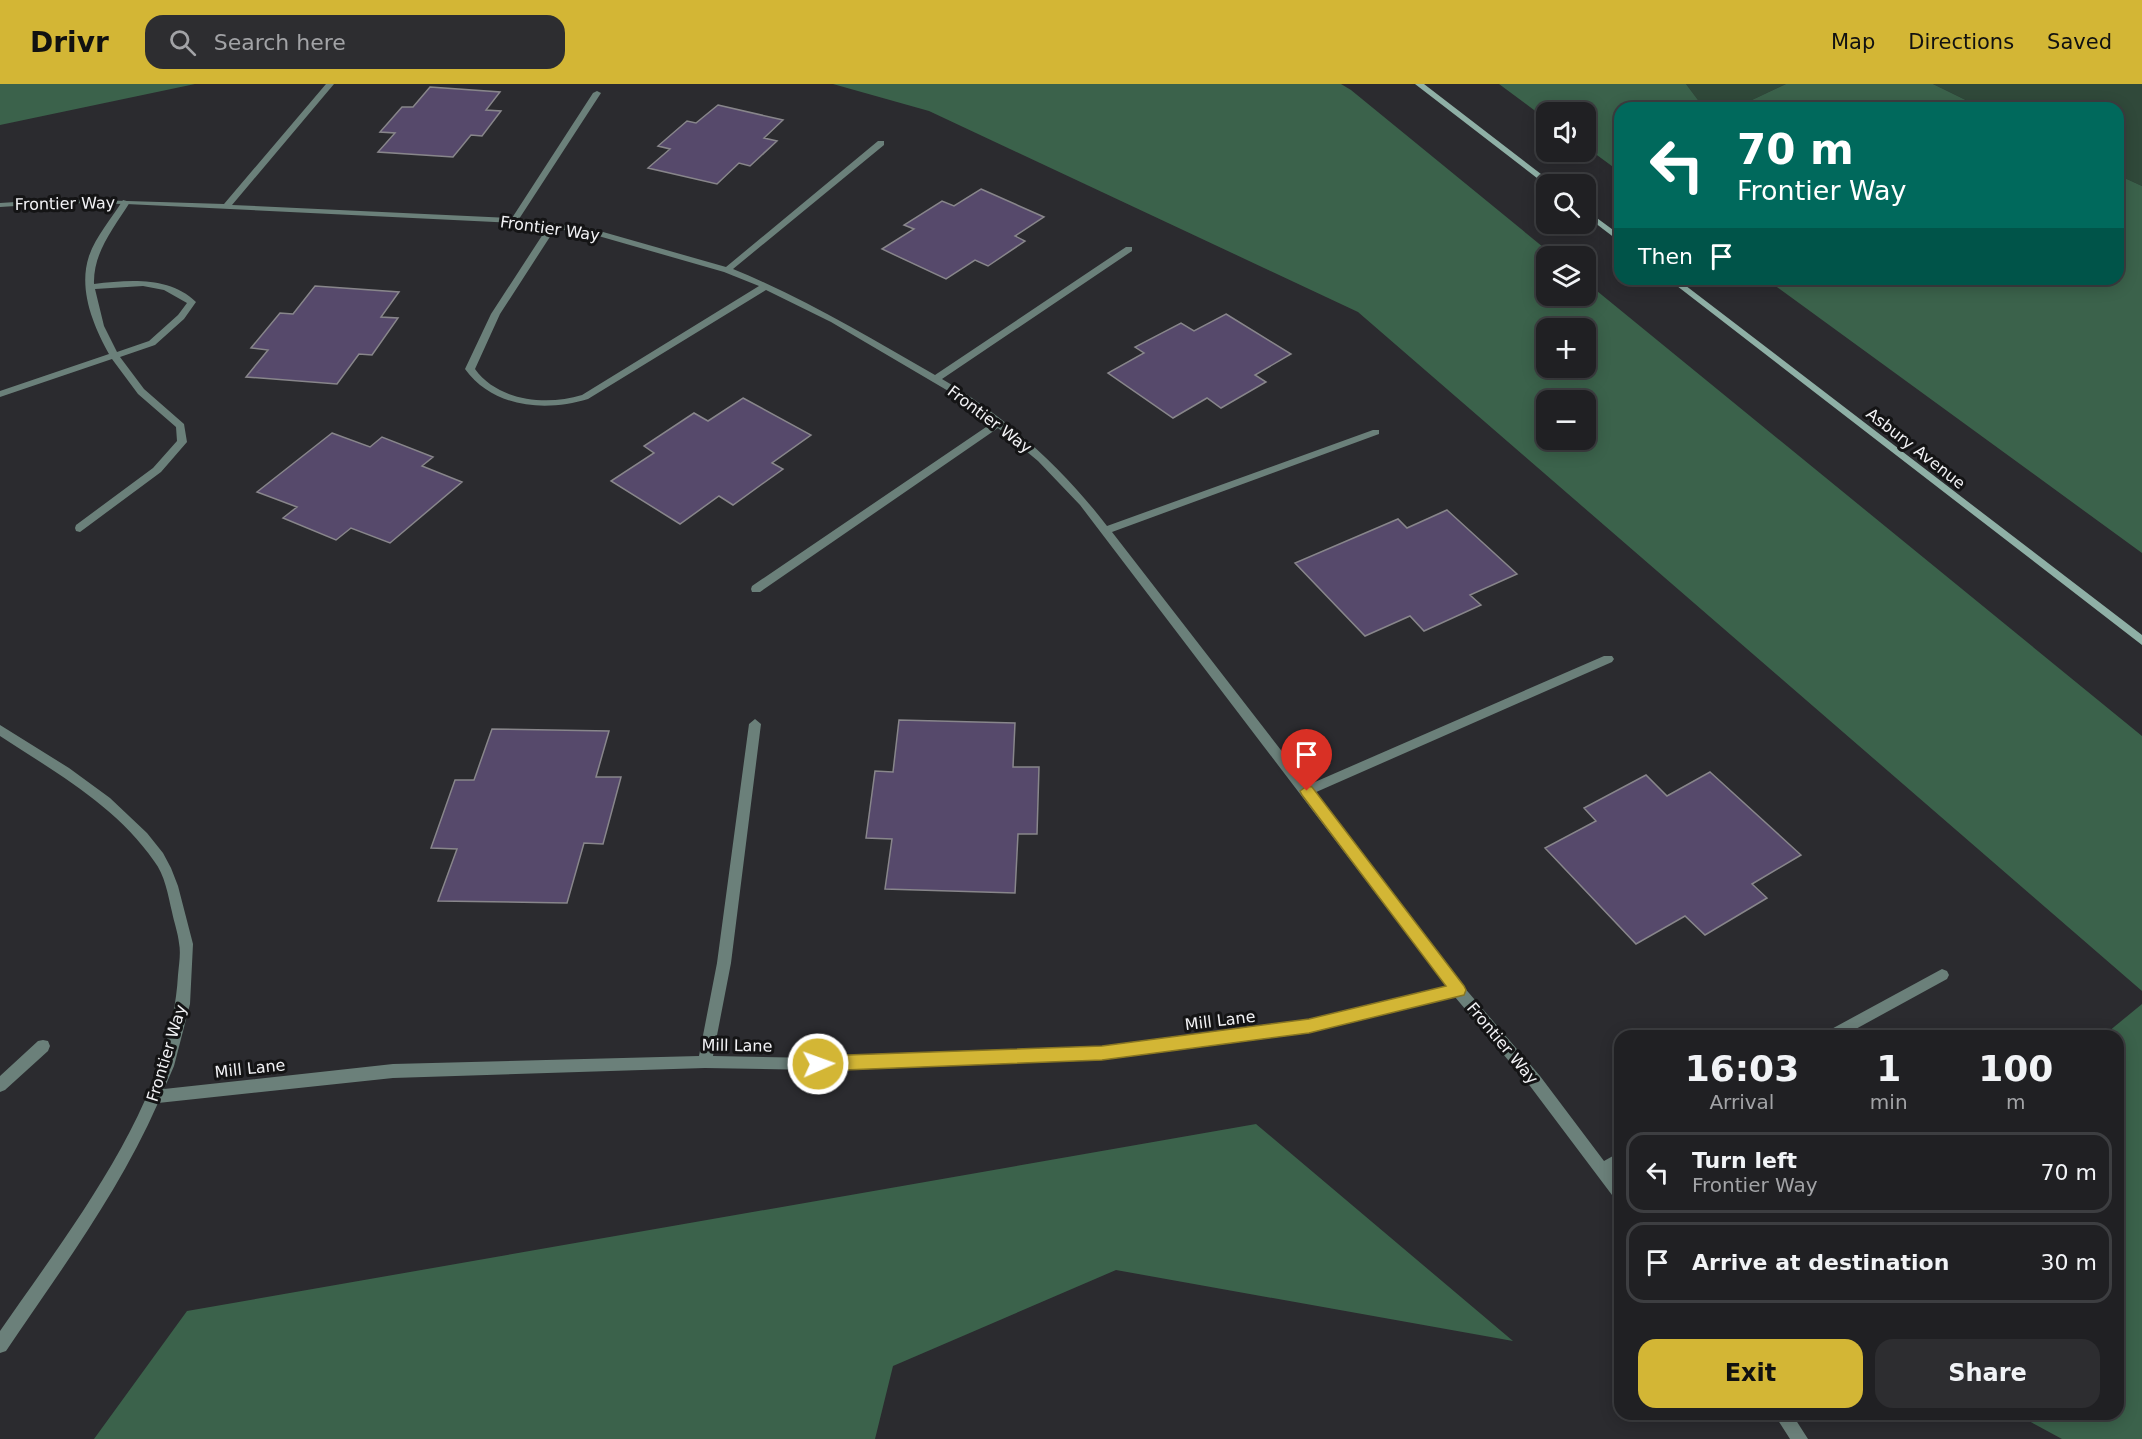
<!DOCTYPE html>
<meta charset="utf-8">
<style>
:root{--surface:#202023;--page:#2d2d30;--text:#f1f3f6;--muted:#a2a3a6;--line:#3d3e41;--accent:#d3b635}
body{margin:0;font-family:"DejaVu Sans",sans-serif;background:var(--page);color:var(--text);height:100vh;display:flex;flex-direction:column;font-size:22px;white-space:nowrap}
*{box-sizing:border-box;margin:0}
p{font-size:20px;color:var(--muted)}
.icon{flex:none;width:33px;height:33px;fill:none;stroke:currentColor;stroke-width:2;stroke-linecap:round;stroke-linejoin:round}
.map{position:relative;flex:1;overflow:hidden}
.sheet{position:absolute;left:1614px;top:946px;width:510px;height:390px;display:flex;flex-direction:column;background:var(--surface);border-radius:18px;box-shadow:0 3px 15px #0003,0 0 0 2px var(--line)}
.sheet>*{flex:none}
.hud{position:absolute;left:1614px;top:18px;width:510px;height:183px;border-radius:18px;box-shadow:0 3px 15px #0003,0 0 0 2px var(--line);background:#00695c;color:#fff;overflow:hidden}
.fabs{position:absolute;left:1536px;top:18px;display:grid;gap:12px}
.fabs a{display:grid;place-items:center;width:60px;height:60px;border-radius:12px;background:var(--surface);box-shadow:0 3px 15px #0003,0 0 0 2px var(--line);font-size:30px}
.pin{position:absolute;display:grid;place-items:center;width:51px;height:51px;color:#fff;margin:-62px -26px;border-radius:50% 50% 50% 0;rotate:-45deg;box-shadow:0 0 6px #0007}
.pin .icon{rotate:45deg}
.me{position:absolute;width:66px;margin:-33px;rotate:88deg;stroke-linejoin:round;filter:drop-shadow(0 0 4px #0008)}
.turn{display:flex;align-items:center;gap:21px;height:126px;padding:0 24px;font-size:27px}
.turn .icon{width:78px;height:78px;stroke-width:2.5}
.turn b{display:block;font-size:42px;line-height:51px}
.then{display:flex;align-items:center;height:57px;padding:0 24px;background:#0003;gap:12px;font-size:22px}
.eta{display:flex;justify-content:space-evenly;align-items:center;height:102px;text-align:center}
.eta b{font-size:36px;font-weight:700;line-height:42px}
.cta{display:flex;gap:12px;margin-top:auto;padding:12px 24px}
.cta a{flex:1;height:69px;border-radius:18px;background:var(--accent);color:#111;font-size:24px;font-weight:700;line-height:69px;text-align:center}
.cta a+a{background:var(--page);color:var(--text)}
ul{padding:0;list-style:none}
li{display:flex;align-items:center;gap:18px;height:81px;margin:0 12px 9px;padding:0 12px;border:3px solid var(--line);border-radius:18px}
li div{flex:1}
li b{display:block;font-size:22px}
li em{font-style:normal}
header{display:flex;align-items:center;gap:36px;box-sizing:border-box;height:84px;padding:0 30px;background:var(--accent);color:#111}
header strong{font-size:28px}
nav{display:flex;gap:33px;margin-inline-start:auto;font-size:21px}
.search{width:420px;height:54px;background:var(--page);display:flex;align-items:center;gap:15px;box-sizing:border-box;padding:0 21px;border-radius:18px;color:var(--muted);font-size:22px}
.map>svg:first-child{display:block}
</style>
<header>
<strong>Drivr</strong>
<div class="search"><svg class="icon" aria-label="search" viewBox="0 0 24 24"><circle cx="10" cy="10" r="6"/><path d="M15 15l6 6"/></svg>Search here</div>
<nav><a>Map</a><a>Directions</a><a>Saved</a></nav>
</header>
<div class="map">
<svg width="2142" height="1355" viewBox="0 0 2142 1355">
<rect width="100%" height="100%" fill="#2b2b2f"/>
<path fill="#30493a" d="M 1686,0 L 1786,0 L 1735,24 L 1704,24 Z
M 1933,0 L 2142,0 L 2142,102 L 2118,91 L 2118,24 L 1982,24 Z"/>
<path fill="#3b624b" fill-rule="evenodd" d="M 0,0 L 195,0 L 0,41 Z
M 833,0 L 1341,0 L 1351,6 L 1554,172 L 1546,172 L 1546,212 L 1586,212 L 1586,198 L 2142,652 L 2142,907 L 1358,228 L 929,27 ZM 1586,244 L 1586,284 L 1546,284 L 1546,244 ZM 1586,316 L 1586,356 L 1546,356 L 1546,316 Z
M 1499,0 L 1686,0 L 1704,24 L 1620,24 L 1620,88 L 1586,63 L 1586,28 L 1546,28 L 1546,35 Z
M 1786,0 L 1933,0 L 1982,24 L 1735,24 Z
M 2118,91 L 2142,102 L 2142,469 L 1766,195 L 2118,195 Z
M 2142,920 L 2142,1355 L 2062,1355 L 2018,1331 L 2118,1330 L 2118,952 L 2103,952 Z
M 1256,1040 L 1513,1257 L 1116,1186 L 893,1282 L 875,1355 L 94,1355 L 187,1227 Z"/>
<path fill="#56496b" stroke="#88868b" stroke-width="1.5" d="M 430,3 L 500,8 L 486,26 L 501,27 L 482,52 L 471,51 L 453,73 L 378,68 L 395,49 L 380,48 L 402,23 L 413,23 Z
M 718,21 L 783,36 L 764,54 L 777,57 L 750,82 L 739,79 L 717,100 L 648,84 L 670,65 L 658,62 L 687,37 L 696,39 Z
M 981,105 L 1044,133 L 1015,152 L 1025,157 L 988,182 L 975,176 L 946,195 L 882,165 L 914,145 L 904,141 L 942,117 L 954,122 Z
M 315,202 L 399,208 L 381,233 L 398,234 L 372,271 L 359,270 L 337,300 L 246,293 L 268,266 L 251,264 L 280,229 L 293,230 Z
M 1226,230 L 1291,270 L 1255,291 L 1266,298 L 1221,324 L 1207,314 L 1173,334 L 1108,289 L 1144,269 L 1135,263 L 1181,239 L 1194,247 Z
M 743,314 L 811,351 L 772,379 L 783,385 L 733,421 L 719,412 L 680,440 L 611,397 L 654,369 L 644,362 L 694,329 L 708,337 Z
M 332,349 L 370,363 L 382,353 L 433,373 L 422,382 L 462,398 L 390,459 L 351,444 L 336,456 L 283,434 L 297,423 L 257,408 Z
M 1447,426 L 1517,490 L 1470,511 L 1481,521 L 1424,547 L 1410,532 L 1365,552 L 1295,479 L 1398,435 L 1407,444 Z
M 899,636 L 1015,639 L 1013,683 L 1039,683 L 1037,750 L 1018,750 L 1015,809 L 885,805 L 892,755 L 866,754 L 875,687 L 893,688 Z
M 492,645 L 609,647 L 596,693 L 621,693 L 603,760 L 584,759 L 567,819 L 438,817 L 457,765 L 431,764 L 455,696 L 474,696 Z
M 1710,688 L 1801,771 L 1752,800 L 1767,814 L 1705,851 L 1685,832 L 1636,860 L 1545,764 L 1596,737 L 1584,724 L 1646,691 L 1667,712 Z"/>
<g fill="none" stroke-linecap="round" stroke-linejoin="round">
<path fill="#6b807a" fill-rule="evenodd" d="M 123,116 L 130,118 C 114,144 93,168 94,200 C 129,196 169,192 196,218 L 184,235 L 155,261 L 120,273 L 144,305 L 184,340 L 187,358 L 161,388 L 80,448 L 76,447 L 75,444 L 76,441 L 153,384 L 177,357 L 176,343 L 138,310 L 112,275 L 0,313 L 0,307 L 109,270 C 93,241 78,205 89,172 C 96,152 112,134 123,116 ZM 143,202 L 164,206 L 187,219 L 178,231 L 149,257 L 117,268 L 104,242 L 95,205 Z"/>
<path fill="#6b807a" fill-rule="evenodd" d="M 326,0 L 334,0 L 232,121 L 512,134 L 593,9 L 597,7 L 601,9 L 519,135 L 589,144 L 726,183 L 878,57 L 884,57 L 884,61 L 733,185 C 804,214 869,253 935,291 L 1126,163 L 1132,163 L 1132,167 L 942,295 C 1006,333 1062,383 1107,442 L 1373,346 L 1379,346 L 1379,350 L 1112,448 L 1308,701 L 1604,572 L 1612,572 L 1614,575 L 1612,578 L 1314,709 L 1463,902 L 1540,992 L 1604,1077 L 1620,1068 L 1620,1083 L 1612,1088 L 1620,1098 L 1620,1117 L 1615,1115 L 1530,1002 L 1455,913 L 1309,948 L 1102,975 L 818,986 L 705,984 L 393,994 L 158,1019 C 119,1108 60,1187 6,1267 L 0,1269 L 0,1247 C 71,1144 171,1019 178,891 C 179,880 181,869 179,859 C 178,849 174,838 172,828 C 168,811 165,791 154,777 C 116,722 55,688 0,652 L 0,641 L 69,684 L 110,714 L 147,749 L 163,769 L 171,784 L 178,802 L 193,860 L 190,920 L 174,982 L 164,1005 L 393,980 L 699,972 L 717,879 L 749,640 L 755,635 L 761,640 L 731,879 L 713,972 L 818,974 L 1102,963 L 1309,936 L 1447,903 L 1080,421 L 1038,377 L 998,344 L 760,508 L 752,508 L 751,505 L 752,502 L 992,339 L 967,318 L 831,238 L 766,206 L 588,315 C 546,328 493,324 465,285 L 491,230 L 547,144 L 514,139 L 126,120 L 63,119 L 0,123 L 0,119 L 63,115 L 224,120 ZM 555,145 L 588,149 L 724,188 L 759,202 L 582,311 C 546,322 498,317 475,285 L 500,230 Z
M 1942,885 L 1947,887 L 1949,891 L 1947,895 L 1843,952 L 1824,952 L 1826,948 Z
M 43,956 L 48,957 L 50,962 L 48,967 L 5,1006 L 0,1008 L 0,992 L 38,957 Z
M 1774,1330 L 1792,1330 L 1808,1355 L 1790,1355 Z"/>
<path fill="#8fb0a6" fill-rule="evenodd" d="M 1415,0 L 1424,0 L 1554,100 L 1546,101 Z
M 1586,126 L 1620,151 L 1620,158 L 1586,132 Z
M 1668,195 L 1677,195 L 2142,551 L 2142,561 Z"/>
</g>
<path fill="#d3b635" stroke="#897622" stroke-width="1.5" d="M 1307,702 L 1312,703 L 1464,902 L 1466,906 L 1464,911 L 1309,949 L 1102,976 L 818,987 L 812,985 L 810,980 L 812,974 L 818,972 L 1102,962 L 1309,935 L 1446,902 L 1302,711 L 1300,707 Z"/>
<g text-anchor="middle" stroke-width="6" stroke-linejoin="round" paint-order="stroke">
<g font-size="16" fill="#f2f2f5" stroke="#141415">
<text transform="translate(65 119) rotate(-1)" y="6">Frontier Way</text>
<text transform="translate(550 144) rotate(8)" y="6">Frontier Way</text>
<text transform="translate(990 335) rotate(37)" y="6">Frontier Way</text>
<text transform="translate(1916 364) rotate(38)" y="6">Asbury Avenue</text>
<text transform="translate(1220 936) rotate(-7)" y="6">Mill Lane</text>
<text transform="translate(1503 959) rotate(50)" y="6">Frontier Way</text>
<text transform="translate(737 961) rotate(1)" y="6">Mill Lane</text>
<text transform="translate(166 969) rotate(-73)" y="6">Frontier Way</text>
<text transform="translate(250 984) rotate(-6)" y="6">Mill Lane</text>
</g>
</g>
</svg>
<div class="fabs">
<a><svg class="icon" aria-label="sound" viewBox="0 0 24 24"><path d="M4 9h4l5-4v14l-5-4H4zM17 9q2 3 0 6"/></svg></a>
<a><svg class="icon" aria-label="search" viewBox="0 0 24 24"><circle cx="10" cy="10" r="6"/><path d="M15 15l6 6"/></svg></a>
<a><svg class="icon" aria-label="layers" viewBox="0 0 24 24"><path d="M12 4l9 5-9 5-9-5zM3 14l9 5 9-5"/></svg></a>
<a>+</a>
<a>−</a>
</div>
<div class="pin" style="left:1307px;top:707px;background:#d93025"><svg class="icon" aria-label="arrive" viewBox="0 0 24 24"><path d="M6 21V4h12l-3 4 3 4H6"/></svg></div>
<svg class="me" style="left:818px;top:980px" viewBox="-20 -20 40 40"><circle r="17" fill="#d3b635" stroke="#fff" stroke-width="3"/><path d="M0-11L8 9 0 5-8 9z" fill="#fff"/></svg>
<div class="hud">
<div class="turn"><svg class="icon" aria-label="left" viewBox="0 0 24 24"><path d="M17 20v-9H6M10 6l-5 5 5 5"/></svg><div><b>70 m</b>Frontier Way</div></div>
<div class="then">Then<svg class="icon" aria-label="arrive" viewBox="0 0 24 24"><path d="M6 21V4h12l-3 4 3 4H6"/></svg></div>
</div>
<section class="sheet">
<div class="eta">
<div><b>16:03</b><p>Arrival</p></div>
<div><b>1</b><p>min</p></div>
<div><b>100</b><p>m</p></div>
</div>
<ul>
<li><svg class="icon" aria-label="left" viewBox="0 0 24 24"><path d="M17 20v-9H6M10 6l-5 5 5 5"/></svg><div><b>Turn left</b><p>Frontier Way</p></div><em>70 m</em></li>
<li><svg class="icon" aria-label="arrive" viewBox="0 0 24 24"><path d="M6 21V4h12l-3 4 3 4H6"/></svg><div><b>Arrive at destination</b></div><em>30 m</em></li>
</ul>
<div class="cta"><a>Exit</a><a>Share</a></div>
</section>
</div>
